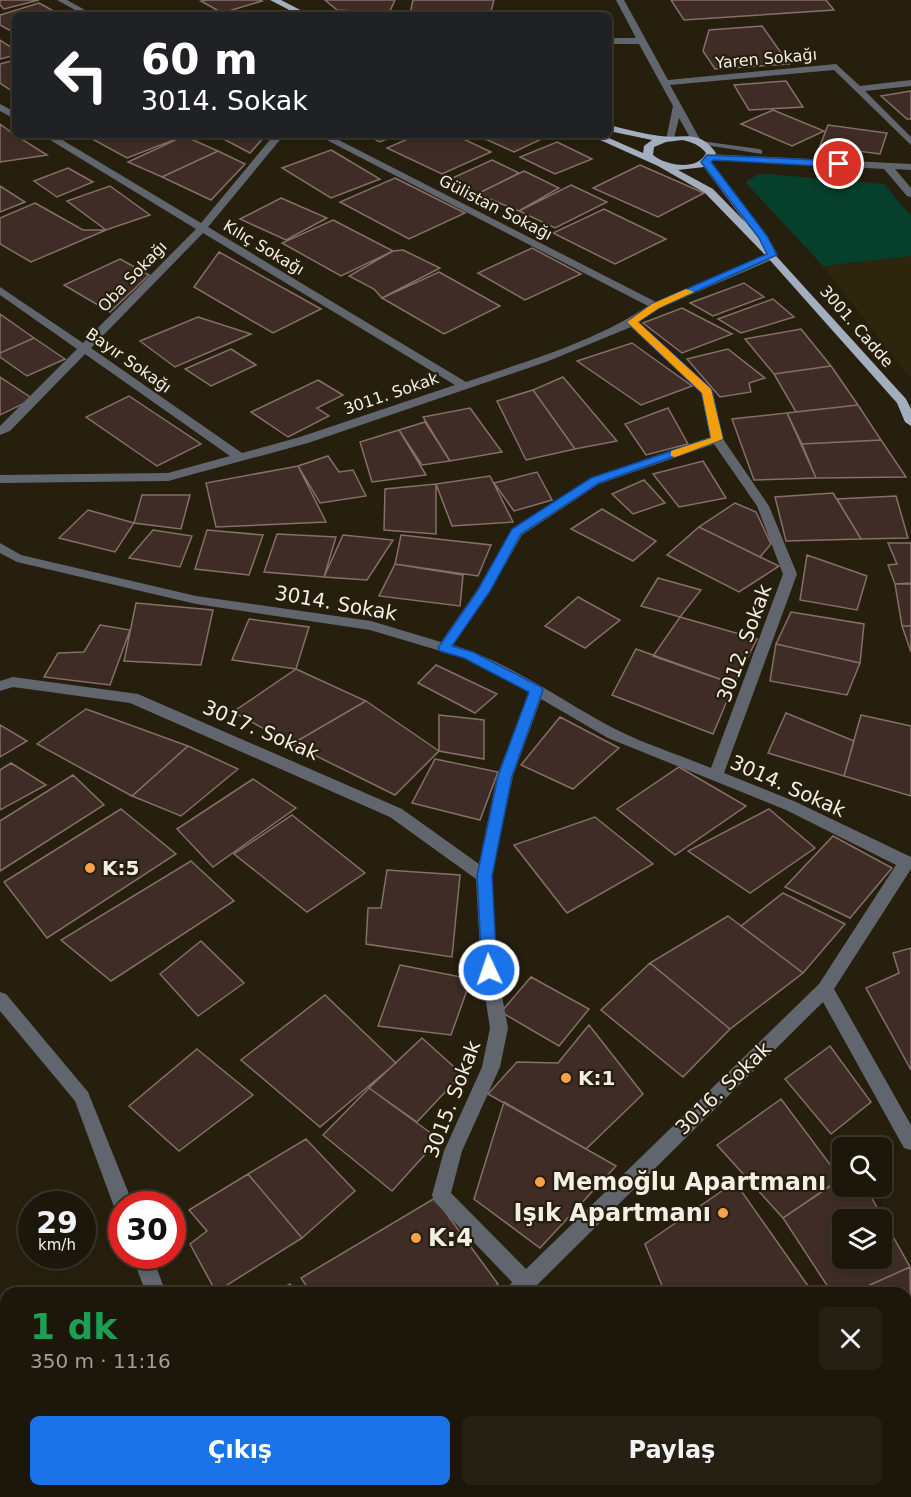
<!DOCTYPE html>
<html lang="tr">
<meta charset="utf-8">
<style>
:root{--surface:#1c170a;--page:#252013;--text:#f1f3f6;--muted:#a09f9c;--line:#3a362b;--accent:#1a73e8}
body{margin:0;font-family:"DejaVu Sans",sans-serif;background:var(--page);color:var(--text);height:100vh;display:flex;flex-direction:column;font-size:22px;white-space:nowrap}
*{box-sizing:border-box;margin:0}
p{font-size:20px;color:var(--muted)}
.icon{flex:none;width:33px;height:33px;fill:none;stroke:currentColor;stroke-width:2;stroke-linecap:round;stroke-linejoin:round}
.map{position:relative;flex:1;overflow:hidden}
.side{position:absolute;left:0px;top:1287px;width:912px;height:210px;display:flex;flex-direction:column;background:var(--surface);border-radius:18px 18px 0 0;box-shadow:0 3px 9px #0003,0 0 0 2px var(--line)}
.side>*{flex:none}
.banner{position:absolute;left:12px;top:12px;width:600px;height:126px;border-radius:9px;box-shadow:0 3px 9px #0003,0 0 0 2px var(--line);background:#202124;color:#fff;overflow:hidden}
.fabs{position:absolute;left:832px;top:1137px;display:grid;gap:12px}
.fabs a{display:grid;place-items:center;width:60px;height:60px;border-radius:9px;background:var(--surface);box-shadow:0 3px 9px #0003,0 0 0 2px var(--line);font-size:30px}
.speed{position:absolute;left:18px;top:1191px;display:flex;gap:12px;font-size:30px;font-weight:700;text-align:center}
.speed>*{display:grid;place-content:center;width:78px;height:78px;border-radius:50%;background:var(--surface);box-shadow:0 3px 9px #0003,0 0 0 2px var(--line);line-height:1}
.speed small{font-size:15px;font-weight:400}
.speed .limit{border:9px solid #d22;background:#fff;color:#111}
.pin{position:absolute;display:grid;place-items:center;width:51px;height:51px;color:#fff;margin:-26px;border:3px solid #fff;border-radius:50%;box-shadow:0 2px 6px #0007}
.me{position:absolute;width:66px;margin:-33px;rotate:357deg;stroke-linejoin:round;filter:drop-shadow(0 0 4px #0008)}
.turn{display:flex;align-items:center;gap:21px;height:126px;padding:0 30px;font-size:27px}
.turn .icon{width:78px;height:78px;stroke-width:2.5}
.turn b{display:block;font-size:42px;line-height:51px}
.round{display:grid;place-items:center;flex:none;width:63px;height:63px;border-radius:9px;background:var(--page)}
.overview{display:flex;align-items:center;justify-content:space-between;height:102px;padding:0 30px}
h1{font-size:36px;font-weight:700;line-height:45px;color:#1e9e55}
.cta{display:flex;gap:12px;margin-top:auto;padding:12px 30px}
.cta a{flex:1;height:69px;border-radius:9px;background:var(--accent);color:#fff;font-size:24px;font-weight:700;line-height:69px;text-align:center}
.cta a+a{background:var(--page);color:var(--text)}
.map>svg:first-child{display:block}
</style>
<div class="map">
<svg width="911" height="1497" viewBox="0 0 911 1497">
<rect width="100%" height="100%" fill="#261f0e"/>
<path fill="#2e250d" d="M 911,256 L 911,379 L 823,266 Z"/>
<path fill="#06402d" d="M 768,174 L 884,184 L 911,216 L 911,256 L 823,266 L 747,184 L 747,181 L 757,175 Z"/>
<path fill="#3f2c26" stroke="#856f68" stroke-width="1.5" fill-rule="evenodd" d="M 0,0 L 39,0 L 4,9 L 0,5 Z
M 206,0 L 260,0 L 262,1 L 222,13 L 201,1 Z
M 325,0 L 395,0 L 389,13 L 337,10 Z
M 413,0 L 494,0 L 490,15 L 410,14 Z
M 671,0 L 826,0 L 834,10 L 684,20 Z
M 39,3 L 59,14 L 15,15 L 15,28 L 9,30 L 0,25 L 0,15 Z
M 762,26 L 789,64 L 715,69 L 703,51 L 709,30 Z
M 0,40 L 15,50 L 15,55 L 0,59 Z
M 15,60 L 15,93 L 0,83 L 0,64 Z
M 786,81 L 803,107 L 749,110 L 734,85 Z
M 911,91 L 911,119 L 907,119 L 881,96 Z
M 773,110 L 824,131 L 792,146 L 741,124 Z
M 0,124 L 15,135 L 47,155 L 0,162 Z
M 828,125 L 887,133 L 880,154 L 820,146 Z
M 85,135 L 182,135 L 184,136 L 127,158 Z
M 216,135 L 266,135 L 250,153 Z
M 366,135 L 396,135 L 380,142 Z
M 417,135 L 455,135 L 491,152 L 442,174 L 387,148 Z
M 490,135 L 550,135 L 514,152 L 483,138 Z
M 184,136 L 218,151 L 162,177 L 128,162 Z
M 557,142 L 592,159 L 555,174 L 520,157 Z
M 331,150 L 380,179 L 331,198 L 282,168 Z
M 218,151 L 245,164 L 211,200 L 162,177 Z
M 492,160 L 519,173 L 477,194 L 446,181 Z
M 640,165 L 704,193 L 658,217 L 593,188 Z
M 68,168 L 93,182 L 57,197 L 34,181 Z
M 524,171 L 559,188 L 519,211 L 477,194 Z
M 395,178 L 465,213 L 409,239 L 340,202 Z
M 571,185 L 607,202 L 555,228 L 519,211 Z
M 0,186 L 25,202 L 0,212 Z
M 110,186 L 150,215 L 106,230 L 67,201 Z
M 281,198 L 327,218 L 286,240 L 240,219 Z
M 35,203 L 83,230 L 106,230 L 31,262 L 0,244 L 0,218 Z
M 604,209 L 666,239 L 615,264 L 553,233 Z
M 333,220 L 393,251 L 341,276 L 282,243 Z
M 532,248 L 581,274 L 525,300 L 478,273 Z
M 403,250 L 440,268 L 382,298 L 374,289 L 349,276 L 393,251 Z
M 219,252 L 321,309 L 273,333 L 194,287 Z
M 120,259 L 149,275 L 110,312 L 64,285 Z
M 439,272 L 500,306 L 444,334 L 382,298 Z
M 744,283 L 764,297 L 713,316 L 690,303 Z
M 773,299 L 794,317 L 741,333 L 718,319 Z
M 682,308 L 732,334 L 682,353 L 643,323 Z
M 0,314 L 34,338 L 0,353 Z
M 198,317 L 251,334 L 175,367 L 140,341 Z
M 801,329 L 831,366 L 774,374 L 745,339 Z
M 34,338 L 65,359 L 27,376 L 0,357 L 0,353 Z
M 632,343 L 692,386 L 641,405 L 577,361 Z
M 231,349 L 256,365 L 211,386 L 185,369 Z
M 728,349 L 765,378 L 749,383 L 751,392 L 720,397 L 687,359 Z
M 831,366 L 858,405 L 796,412 L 774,374 Z
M 0,377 L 33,399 L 0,415 Z
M 563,377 L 617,441 L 575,449 L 533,390 Z
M 318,380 L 343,395 L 317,408 L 329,416 L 288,437 L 251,412 Z
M 533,390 L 575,449 L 526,460 L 497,401 Z
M 129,396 L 201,444 L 157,466 L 86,417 Z
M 858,405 L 881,440 L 802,444 L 787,413 Z
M 470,408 L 502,452 L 450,461 L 423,417 Z
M 668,408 L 688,444 L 646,455 L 625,424 Z
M 787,413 L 816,478 L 754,480 L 732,419 Z
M 425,422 L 450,461 L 422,465 L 399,430 Z
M 399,430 L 426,475 L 372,482 L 360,442 Z
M 881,440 L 906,477 L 816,478 L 802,444 Z
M 328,456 L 339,472 L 353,470 L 366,496 L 320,503 L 298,466 Z
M 703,461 L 726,498 L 679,507 L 653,474 Z
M 298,466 L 326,522 L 216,527 L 206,483 Z
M 537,472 L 552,500 L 514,511 L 494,483 Z
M 490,476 L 513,522 L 452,526 L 436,484 Z
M 644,480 L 665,503 L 633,514 L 612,494 Z
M 436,484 L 436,534 L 384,530 L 385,489 Z
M 833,493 L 861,539 L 786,541 L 775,497 Z
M 142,495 L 190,495 L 181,529 L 134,523 Z
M 896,496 L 908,538 L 861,539 L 837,499 Z
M 735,503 L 756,512 L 771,544 L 760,557 L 699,527 Z
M 602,509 L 656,541 L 633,561 L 571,529 Z
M 88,510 L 134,523 L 115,552 L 59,538 Z
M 699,527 L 760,557 L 779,566 L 739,592 L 667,555 Z
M 153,530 L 192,536 L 180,567 L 129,558 Z
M 207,530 L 263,535 L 249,575 L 195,569 Z
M 277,534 L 336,537 L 324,577 L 264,572 Z
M 343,535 L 393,540 L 367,580 L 324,577 Z
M 401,535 L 491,545 L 478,576 L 395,564 Z
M 888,543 L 911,543 L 911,583 L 895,584 L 888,565 L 897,564 Z
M 807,555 L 867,576 L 857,610 L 800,600 Z
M 395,564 L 463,575 L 460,606 L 379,596 Z
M 658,578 L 701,590 L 680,617 L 641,606 Z
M 895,584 L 911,584 L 911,626 L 902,626 Z
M 578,597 L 620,620 L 585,648 L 545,626 Z
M 136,603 L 213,610 L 201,665 L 124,661 Z
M 791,612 L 864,624 L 860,663 L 776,644 Z
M 680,617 L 757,639 L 734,684 L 653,656 Z
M 249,619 L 309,627 L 296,669 L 232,660 Z
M 100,625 L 130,630 L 110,685 L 44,677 L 58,653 L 84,652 Z
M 902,626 L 911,626 L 911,652 Z
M 776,644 L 860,663 L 847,695 L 770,681 Z
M 636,649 L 734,684 L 713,734 L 612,695 Z
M 436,665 L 497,694 L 475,713 L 418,683 Z
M 296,669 L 366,701 L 292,744 L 233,712 Z
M 366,701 L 439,751 L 395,795 L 292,744 Z
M 86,709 L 188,746 L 132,796 L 37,744 Z
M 786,713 L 854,741 L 844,776 L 768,753 Z
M 439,715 L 484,720 L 484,759 L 439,751 Z
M 861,715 L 911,726 L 911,796 L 844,776 Z
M 560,717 L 619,748 L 573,789 L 521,765 Z
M 0,725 L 27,741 L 0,757 Z
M 188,746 L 238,769 L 181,816 L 132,796 Z
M 435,759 L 498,772 L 480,820 L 412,803 Z
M 11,763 L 46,785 L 0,810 L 0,770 Z
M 679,767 L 746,806 L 675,855 L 617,809 Z
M 73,775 L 104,805 L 0,871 L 0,821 Z
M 253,779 L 296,808 L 213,867 L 177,829 Z
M 121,809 L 176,854 L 47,938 L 4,882 Z
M 769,809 L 815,848 L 750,893 L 688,851 Z
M 292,815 L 365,873 L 307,912 L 234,854 Z
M 595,817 L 653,864 L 567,913 L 514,845 Z
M 833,836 L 892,868 L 850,918 L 785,887 Z
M 191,861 L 234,901 L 111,981 L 61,940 Z
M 387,870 L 460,875 L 452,957 L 366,944 L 368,908 L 381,908 Z
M 783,893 L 845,924 L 803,973 L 741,926 Z
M 728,916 L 803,973 L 730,1029 L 650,963 Z
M 201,941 L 244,983 L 198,1016 L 160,974 Z
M 911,948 L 911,1070 L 866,988 L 899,973 L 893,953 Z
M 650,963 L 730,1029 L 683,1077 L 601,1010 Z
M 400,965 L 471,979 L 451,1035 L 378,1026 Z
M 531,977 L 589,1009 L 559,1046 L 501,1012 Z
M 325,995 L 396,1063 L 320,1127 L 241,1060 Z
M 589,1025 L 643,1094 L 586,1149 L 488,1094 L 517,1062 L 558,1063 Z
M 422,1038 L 462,1074 L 417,1122 L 369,1088 Z
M 830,1046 L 871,1102 L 831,1134 L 785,1079 Z
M 197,1049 L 253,1095 L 179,1151 L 129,1106 Z
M 369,1088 L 439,1139 L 392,1191 L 323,1135 Z
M 781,1099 L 841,1179 L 783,1218 L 717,1145 Z
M 504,1102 L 616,1166 L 540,1248 L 474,1199 Z
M 306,1139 L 355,1191 L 302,1238 L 248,1174 Z
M 248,1174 L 302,1238 L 216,1292 L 190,1244 L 207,1231 L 189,1210 Z
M 843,1177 L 843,1186 L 865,1186 L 910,1267 L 852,1293 L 832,1293 L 783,1218 ZM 843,1220 L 882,1220 L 882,1258 L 843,1258 Z
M 735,1182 L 813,1293 L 665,1293 L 645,1244 Z
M 435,1198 L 498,1284 L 485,1293 L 311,1293 L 301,1278 Z
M 910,1267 L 911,1358 L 906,1360 L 906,1293 L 852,1293 Z
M 290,1284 L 297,1293 L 273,1293 Z
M 911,1374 L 911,1455 L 906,1456 L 906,1375 Z
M 340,1491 L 444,1491 L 445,1497 L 341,1497 Z
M 568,1491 L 668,1491 L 646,1497 L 569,1497 Z"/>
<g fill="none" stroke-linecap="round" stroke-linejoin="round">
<path fill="#61666e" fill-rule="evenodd" d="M 57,0 L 67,0 L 94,15 L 84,15 Z
M 616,0 L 624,0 L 668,80 L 836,64 L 860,86 L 911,80 L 911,86 L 865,91 L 911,137 L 911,145 L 834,70 L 670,85 L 701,141 L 759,149 L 762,150 L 762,154 L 693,143 L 679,118 L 674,138 L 666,140 L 673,106 L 639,44 L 609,44 L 609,38 L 636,38 Z
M 0,104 L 15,112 L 15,119 L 0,111 Z
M 42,135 L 54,135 L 201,223 L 274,135 L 284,135 L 208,227 L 466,382 C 527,361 594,342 648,306 L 317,135 L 329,135 L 656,302 L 768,254 L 776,254 L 776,258 L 660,308 L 639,322 L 713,392 L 723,439 L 769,506 L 797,574 L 724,773 L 796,802 L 911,857 L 911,869 L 834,989 L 911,1125 L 911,1150 L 904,1148 L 823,1002 L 529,1293 L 505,1293 L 512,1282 L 434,1201 L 432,1195 L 444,1151 L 482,1067 L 490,1028 L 481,970 L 476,879 L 390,817 L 130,703 L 13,687 L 0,691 L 0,681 L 13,677 L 138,694 L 402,809 L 479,864 L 497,776 L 529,692 L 464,658 L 370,630 L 196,604 L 17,562 L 0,553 L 0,543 L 21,555 L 196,596 L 371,621 L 441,642 L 477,590 L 512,529 L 591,478 L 710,437 L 701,393 L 631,327 L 546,362 L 308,443 L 168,481 L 0,483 L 0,475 L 168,473 L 230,456 L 85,354 L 10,431 L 0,435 L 0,426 L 77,349 L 0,295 L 0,287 L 83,343 L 196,229 ZM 203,233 L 455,385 L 300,437 L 242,453 L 91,348 ZM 714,444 L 757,506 L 783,574 L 711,768 C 680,755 647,745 617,730 C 563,702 512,663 453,645 L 490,591 L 522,535 L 599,484 ZM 541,699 L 608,738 L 786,810 L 896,865 L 819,984 L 526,1269 L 451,1193 L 462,1151 L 500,1067 L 508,1028 L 497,970 L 492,876 L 513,776 Z
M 710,154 L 911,164 L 911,170 L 895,169 L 911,188 L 911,197 L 907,196 L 884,169 L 707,159 L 705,157 Z
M 0,992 L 6,994 L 88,1092 L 133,1204 L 122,1204 L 122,1212 L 116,1210 L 113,1204 L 75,1101 L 0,1011 Z
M 132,1256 L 152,1256 L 166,1293 L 146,1293 Z
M 0,1342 L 6,1345 L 6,1389 L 0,1387 Z
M 12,1491 L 34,1491 L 35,1497 L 13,1497 Z
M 208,1491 L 230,1491 L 230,1497 L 208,1497 Z"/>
<path fill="#a3aebe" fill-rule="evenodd" d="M 270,0 L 281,0 L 310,15 L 299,15 Z
M 609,125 C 626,129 643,134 660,136 C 684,139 699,129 716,153 L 711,162 L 756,223 L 748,225 L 906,399 L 911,409 L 911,426 L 905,422 L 897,403 L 768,258 L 705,193 L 658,166 L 589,135 L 602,135 L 643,153 L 644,146 L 652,140 L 609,131 ZM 682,140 C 692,142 700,145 706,153 C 698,171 666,166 653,155 L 654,147 L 666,142 ZM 704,167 L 746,223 L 713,189 L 678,170 Z"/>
</g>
<path fill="#1a73e8" stroke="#114b97" stroke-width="1.5" d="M 707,155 L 839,161 L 844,164 L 839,167 L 713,160 L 711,162 L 767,236 L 777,255 L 659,308 L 638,322 L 711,389 L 723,439 L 599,483 L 521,534 L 490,591 L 452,646 L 473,652 L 541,687 L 543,690 L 512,776 L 492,876 L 497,970 L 495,974 L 489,976 L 484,974 L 482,970 L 477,876 L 498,776 L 529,692 L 464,658 L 440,651 L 438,648 L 478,590 L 512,529 L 591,478 L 711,438 L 702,393 L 627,322 L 652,304 L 767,254 L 759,238 L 701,162 Z"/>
<path fill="#f59e0b" d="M 686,289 L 694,292 L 659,308 L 638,322 L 711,389 L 723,439 L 675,457 L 671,456 L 671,451 L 711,438 L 702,393 L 627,322 L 652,304 Z"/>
<g fill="#f8a14a" stroke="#261f0e" stroke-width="2">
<circle cx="90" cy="868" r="6"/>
<circle cx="566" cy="1078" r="6"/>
<circle cx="540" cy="1182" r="6"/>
<circle cx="723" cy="1213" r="6"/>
<circle cx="416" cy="1238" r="6"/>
</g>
<g text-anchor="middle" stroke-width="4.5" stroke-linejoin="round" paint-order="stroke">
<g font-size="16" fill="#f3efe4" stroke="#261f0e">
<text transform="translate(766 58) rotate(-5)" y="6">Yaren Sokağı</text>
<text transform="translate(496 207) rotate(27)" y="6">Gülistan Sokağı</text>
<text transform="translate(264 247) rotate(31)" y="6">Kılıç Sokağı</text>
<text transform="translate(132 276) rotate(-46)" y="6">Oba Sokağı</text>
<text transform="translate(857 326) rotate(49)" y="6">3001. Cadde</text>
<text transform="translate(129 360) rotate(35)" y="6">Bayır Sokağı</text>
<text transform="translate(391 393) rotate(-19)" y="6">3011. Sokak</text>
</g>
<g font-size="20" fill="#f3efe4" stroke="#261f0e">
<text transform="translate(336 603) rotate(10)" y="7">3014. Sokak</text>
<text transform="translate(744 643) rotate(-70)" y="7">3012. Sokak</text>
<text transform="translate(261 730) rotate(23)" y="7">3017. Sokak</text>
<text transform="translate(788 786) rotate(24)" y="7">3014. Sokak</text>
<text transform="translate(723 1088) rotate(-44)" y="7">3016. Sokak</text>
<text transform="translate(452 1099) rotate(-69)" y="7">3015. Sokak</text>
</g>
<g font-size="20" font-weight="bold" fill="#f3efe4" stroke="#261f0e" text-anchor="start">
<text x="102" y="875">K:5</text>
<text x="578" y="1085">K:1</text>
</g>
<g font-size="24" font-weight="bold" fill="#f3efe4" stroke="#261f0e" text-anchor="start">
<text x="552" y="1190">Memoğlu Apartmanı</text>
<text x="711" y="1221" text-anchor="end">Işık Apartmanı</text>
<text x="428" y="1246">K:4</text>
</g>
</g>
</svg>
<div class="fabs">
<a><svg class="icon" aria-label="search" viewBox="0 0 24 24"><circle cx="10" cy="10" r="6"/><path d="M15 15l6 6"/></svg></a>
<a><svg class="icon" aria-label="layers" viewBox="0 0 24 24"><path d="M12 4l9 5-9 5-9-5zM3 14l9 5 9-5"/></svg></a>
</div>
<div class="speed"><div>29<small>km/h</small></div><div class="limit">30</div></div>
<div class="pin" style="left:839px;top:164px;background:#d93025"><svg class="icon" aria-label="arrive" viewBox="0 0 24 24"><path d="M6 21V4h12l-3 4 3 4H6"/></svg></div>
<svg class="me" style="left:489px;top:970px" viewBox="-20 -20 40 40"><circle r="17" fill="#1a73e8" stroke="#fff" stroke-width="3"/><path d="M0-11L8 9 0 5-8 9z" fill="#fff"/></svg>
<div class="banner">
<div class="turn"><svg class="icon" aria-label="left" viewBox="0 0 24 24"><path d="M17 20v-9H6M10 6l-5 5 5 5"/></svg><div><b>60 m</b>3014. Sokak</div></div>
</div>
<section class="side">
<div class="overview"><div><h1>1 dk</h1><p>350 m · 11:16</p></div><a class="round"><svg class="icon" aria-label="close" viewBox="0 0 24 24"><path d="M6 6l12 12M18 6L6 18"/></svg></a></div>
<div class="cta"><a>Çıkış</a><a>Paylaş</a></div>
</section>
</div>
